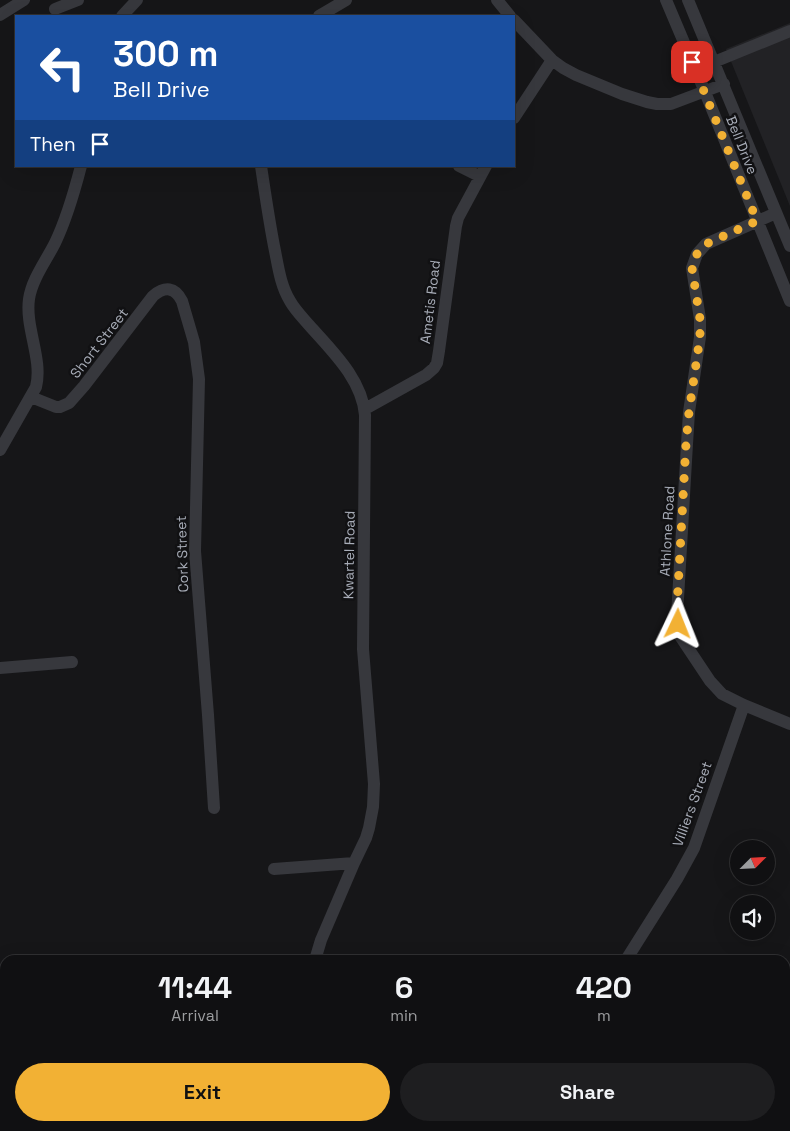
<!DOCTYPE html>
<style>
:root{--surface:#101012;--page:#1e1e20;--text:#f1f3f6;--muted:#9c9d9f;--line:#303032;--accent:#f2b134}
body{margin:0;font-family:"Space Grotesk",sans-serif;background:var(--page);color:var(--text);height:100vh;display:flex;flex-direction:column;font-size:19px;white-space:nowrap}
*{box-sizing:border-box;margin:0}
p{font-size:16px;color:var(--muted)}
.icon{flex:none;width:28px;height:28px;fill:none;stroke:currentColor;stroke-width:2;stroke-linecap:round;stroke-linejoin:round}
.map{position:relative;flex:1;overflow:hidden}
.panel{position:absolute;left:0px;top:955px;width:790px;height:176px;display:flex;flex-direction:column;background:var(--surface);border-radius:15px 15px 0 0;box-shadow:0 5px 20px #0002,0 0 0 1px var(--line)}
.panel>*{flex:none}
.banner{position:absolute;left:15px;top:15px;width:500px;height:152px;border-radius:0px;box-shadow:0 5px 20px #0002,0 0 0 1px var(--line);background:#1a4fa0;color:#fff;overflow:hidden}
.needle{width:32px;rotate:66deg}
.controls{position:absolute;left:730px;top:840px;display:grid;gap:10px}
.controls a{display:grid;place-items:center;width:45px;height:45px;border-radius:50%;background:var(--surface);box-shadow:0 5px 20px #0002,0 0 0 1px var(--line);font-size:25px}
.pin{position:absolute;display:grid;place-items:center;width:42px;height:42px;color:#fff;margin:-21px;border-radius:10px;box-shadow:0 2px 8px #0006}
.me{position:absolute;width:55px;margin:-28px;rotate:2deg;stroke-linejoin:round;filter:drop-shadow(0 0 4px #0008)}
.turn{display:flex;align-items:center;gap:18px;height:105px;padding:0 15px;font-size:22px}
.turn .icon{width:65px;height:65px;stroke-width:2.5}
.turn b{display:block;font-size:35px;line-height:42px}
.then{display:flex;align-items:center;height:48px;padding:0 15px;background:#0003;gap:10px;font-size:19px}
.eta{display:flex;justify-content:space-evenly;align-items:center;height:85px;text-align:center}
.eta b{font-size:30px;font-weight:600;line-height:35px}
.action{display:flex;gap:10px;margin-top:auto;padding:10px 15px}
.action a{flex:1;height:58px;border-radius:30px;background:var(--accent);color:#111;font-size:20px;font-weight:600;line-height:58px;text-align:center}
.action a+a{background:var(--page);color:var(--text)}
.map>svg:first-child{display:block}
</style>
<div class="map">
<svg width="790" height="1131" viewBox="0 0 790 1131">
<rect width="100%" height="100%" fill="#161618"/>
<path fill="#222225" d="M 790,23 L 790,206 L 726,49 Z"/>
<g fill="none" stroke-linecap="round" stroke-linejoin="round">
<path stroke="#37383d" stroke-width="12" d="M 497,0 L 510,16
M 666,0 L 705,92 L 790,301
M 688,0 L 790,246
M 55,9 L 78,0
M 0,15 L 24,0
M 122,16 L 137,0
M 319,16 L 346,0
M 514,20 L 552,60 L 563,68 L 576,75 L 622,94 L 647,102 L 657,104 L 671,104 L 724,84
M 714,62 L 790,31
M 514,118 L 552,60
M 261,166 C 265,193 269,220 274,246 C 278,265 280,285 290,301 C 295,310 303,318 309,325 C 332,351 362,379 365,415 L 363,649 L 374,784 L 373,807 L 369,828 L 366,838 L 354,863 L 321,940 L 315,960
M 459,166 L 479,176
M 776,213 L 706,244 L 697,254 L 692,268 L 700,319 L 700,337 L 689,412 L 687,444 L 677,616 L 680,636 L 710,681 L 722,694 L 744,705 L 790,724
M 31,397 L 56,407 L 60,407 L 69,403 L 84,386 L 153,296 C 165,286 175,287 182,301 L 194,342 L 199,379 L 195,551 L 208,715 L 214,808
M 365,409 L 426,375 L 434,368 L 437,363 L 439,351 L 456,226 L 458,218 L 486,166
M 0,450 L 36,387 C 43,359 25,328 29,299 C 32,279 46,261 55,243 C 67,218 74,193 81,166
M 0,668 L 72,662
M 274,869 L 354,863
M 626,960 L 677,879 L 694,848 L 744,705
M 785,1043 L 790,1028
M 356,1126 L 356,1131
M 715,1126 L 730,1131
M 221,1131 L 223,1126
M 261,1131 L 264,1129 L 273,1126
M 755,1131 L 757,1126"/>
</g>
<g fill="none" stroke-linecap="round" stroke-linejoin="round">
<path stroke="#f2b134" stroke-width="9" stroke-dasharray="0 16.2" d="M 678,624 L 677,607 L 686,444 L 689,412 L 700,337 L 700,319 L 692,268 L 697,254 L 706,244 L 757,221 L 692,62"/>
</g>
<g text-anchor="middle" stroke-width="5" stroke-linejoin="round" paint-order="stroke">
<g font-size="14" fill="#a8adb8" stroke="#111113">
<text transform="translate(742 145) rotate(68)" y="5">Bell Drive</text>
<text transform="translate(430 302) rotate(-83)" y="5">Ametis Road</text>
<text transform="translate(99 343) rotate(-52)" y="5">Short Street</text>
<text transform="translate(667 531) rotate(-87)" y="5">Athlone Road</text>
<text transform="translate(182 554) rotate(-92)" y="5">Cork Street</text>
<text transform="translate(349 555) rotate(-89)" y="5">Kwartel Road</text>
<text transform="translate(692 804) rotate(-70)" y="5">Villiers Street</text>
</g>
</g>
</svg>
<div class="controls">
<a><svg class="needle" viewBox="-14 -14 28 28"><path d="M0-13l5 13h-10z" fill="#e53935"/><path d="M0 13l5-13h-10z" fill="#9c9d9f"/></svg></a>
<a><svg class="icon" aria-label="sound" viewBox="0 0 24 24"><path d="M4 9h4l5-4v14l-5-4H4zM17 9q2 3 0 6"/></svg></a>
</div>
<div class="pin" style="left:692px;top:62px;background:#d93025"><svg class="icon" aria-label="arrive" viewBox="0 0 24 24"><path d="M6 21V4h12l-3 4 3 4H6"/></svg></div>
<svg class="me" style="left:678px;top:624px" viewBox="-20 -20 40 40"><path d="M0-17L14 15 0 8-14 15z" fill="#f2b134" stroke="#fff" stroke-width="4"/></svg>
<div class="banner">
<div class="turn"><svg class="icon" aria-label="left" viewBox="0 0 24 24"><path d="M17 20v-9H6M10 6l-5 5 5 5"/></svg><div><b>300 m</b>Bell Drive</div></div>
<div class="then">Then<svg class="icon" aria-label="arrive" viewBox="0 0 24 24"><path d="M6 21V4h12l-3 4 3 4H6"/></svg></div>
</div>
<section class="panel">
<div class="eta">
<div><b>11:44</b><p>Arrival</p></div>
<div><b>6</b><p>min</p></div>
<div><b>420</b><p>m</p></div>
</div>
<div class="action"><a>Exit</a><a>Share</a></div>
</section>
</div>
